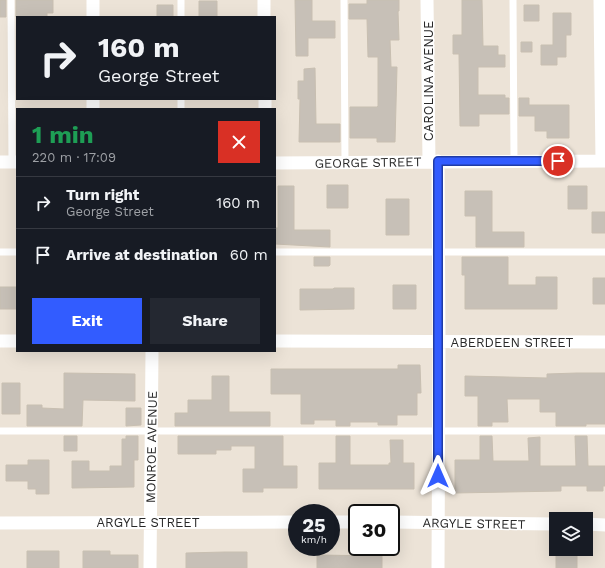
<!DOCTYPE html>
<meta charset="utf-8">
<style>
:root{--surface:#171b24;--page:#242831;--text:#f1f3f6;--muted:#9ea1a6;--line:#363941;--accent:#325cff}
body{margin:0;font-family:"Work Sans",sans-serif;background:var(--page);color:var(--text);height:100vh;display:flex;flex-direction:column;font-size:15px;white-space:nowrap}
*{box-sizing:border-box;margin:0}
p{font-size:13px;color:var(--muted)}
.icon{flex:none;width:22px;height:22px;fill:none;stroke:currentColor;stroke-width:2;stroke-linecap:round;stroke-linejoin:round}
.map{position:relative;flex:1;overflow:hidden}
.drawer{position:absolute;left:16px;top:108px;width:260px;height:244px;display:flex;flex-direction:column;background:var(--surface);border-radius:0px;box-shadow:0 4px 16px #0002}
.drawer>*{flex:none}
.guide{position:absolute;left:16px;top:16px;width:260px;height:84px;border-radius:0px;box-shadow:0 4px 16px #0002;background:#171b24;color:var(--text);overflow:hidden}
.tools{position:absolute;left:549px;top:512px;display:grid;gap:8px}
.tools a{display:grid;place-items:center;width:44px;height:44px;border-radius:0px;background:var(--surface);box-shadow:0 4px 16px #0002;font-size:20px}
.speed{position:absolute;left:288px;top:504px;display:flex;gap:8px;font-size:20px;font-weight:700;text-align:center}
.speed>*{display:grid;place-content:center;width:52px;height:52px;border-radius:50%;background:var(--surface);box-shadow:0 4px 16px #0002;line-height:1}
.speed small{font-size:10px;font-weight:400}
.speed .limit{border:2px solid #111;border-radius:6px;background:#fff;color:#111}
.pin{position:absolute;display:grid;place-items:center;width:34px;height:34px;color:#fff;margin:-17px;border:2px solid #fff;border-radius:50%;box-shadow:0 1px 4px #0007}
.me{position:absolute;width:44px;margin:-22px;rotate:0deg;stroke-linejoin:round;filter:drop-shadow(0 0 3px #0008)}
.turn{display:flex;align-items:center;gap:14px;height:84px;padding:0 16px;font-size:18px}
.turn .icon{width:52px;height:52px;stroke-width:2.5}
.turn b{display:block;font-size:28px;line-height:34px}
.round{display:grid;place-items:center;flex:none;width:42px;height:42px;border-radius:0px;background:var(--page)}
.head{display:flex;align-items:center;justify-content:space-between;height:68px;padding:0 16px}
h1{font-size:24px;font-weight:700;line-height:30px;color:#1e9e55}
.button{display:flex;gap:8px;margin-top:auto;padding:8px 16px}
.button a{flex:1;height:46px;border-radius:0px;background:var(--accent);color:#fff;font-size:16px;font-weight:700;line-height:46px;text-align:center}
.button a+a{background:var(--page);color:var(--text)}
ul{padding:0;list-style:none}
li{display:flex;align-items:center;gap:12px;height:52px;padding:0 16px;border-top:1px solid var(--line)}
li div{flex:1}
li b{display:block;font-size:15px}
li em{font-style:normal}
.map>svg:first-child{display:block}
</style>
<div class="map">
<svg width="605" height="568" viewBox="0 0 605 568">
<rect width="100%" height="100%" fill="#ece3d7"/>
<path fill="#c7c0b7" stroke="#c8bfb1" d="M 0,0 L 6,0 L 6,17 L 0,17 Z
M 16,0 L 53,0 L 53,13 L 47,13 L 47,17 L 16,17 Z
M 295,0 L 312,0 L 312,21 L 335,21 L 335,38 L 308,38 L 308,56 L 296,56 Z
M 367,0 L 399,0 L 399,11 L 398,11 L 399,40 L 390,40 L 391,67 L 397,67 L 395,142 L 377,142 L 377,138 L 350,138 L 350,107 L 377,107 L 378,106 L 378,57 L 368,57 L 367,19 L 349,19 L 349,4 L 367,4 Z
M 462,0 L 482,0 L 483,46 L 498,46 L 498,55 L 505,55 L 505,67 L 478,67 L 478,95 L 505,95 L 505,98 L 509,98 L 509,114 L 479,114 L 479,126 L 460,126 L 459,54 L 453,54 L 453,35 L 462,35 Z
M 199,1 L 217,1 L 217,17 L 199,17 Z
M 157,5 L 173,5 L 173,17 L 157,17 Z
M 524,5 L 539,5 L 539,21 L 524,21 Z
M 553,13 L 571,13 L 571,35 L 566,35 L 566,57 L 557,57 L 557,65 L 541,65 L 541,45 L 553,45 Z
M 521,42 L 532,42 L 532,52 L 521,52 Z
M 315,68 L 316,124 L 340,124 L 340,142 L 299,142 L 300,99 L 298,99 L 298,81 L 304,81 L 304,69 Z
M 519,98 L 529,98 L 529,105 L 569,105 L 569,138 L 547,138 L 547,131 L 535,131 L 535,116 L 519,116 Z
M 327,185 L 348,185 L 348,208 L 327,208 Z
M 278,186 L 294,186 L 294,230 L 330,230 L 330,247 L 275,244 L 275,228 L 278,228 Z
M 568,186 L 587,186 L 587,209 L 568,209 Z
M 465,191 L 492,191 L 492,232 L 524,232 L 524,247 L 476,247 L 476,216 L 465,216 Z
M 386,199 L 409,199 L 409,235 L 386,235 Z
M 592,212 L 605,212 L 605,233 L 592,233 Z
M 314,257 L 330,257 L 330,265 L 329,266 L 314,266 Z
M 462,257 L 508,257 L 508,285 L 536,285 L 536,277 L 557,277 L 557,309 L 465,309 L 465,275 L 462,275 Z
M 593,278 L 605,278 L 605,304 L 593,304 Z
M 393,285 L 416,285 L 416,309 L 393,309 Z
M 0,287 L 17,287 L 17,309 L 0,309 Z
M 334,288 L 354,288 L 354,309 L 300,310 L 300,289 L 333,289 Z
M 398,365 L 420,365 L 421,393 L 417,393 L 417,415 L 397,415 L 397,425 L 378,425 L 378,422 L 350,422 L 350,426 L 336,426 L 336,420 L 314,420 L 314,424 L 301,424 L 301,394 L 271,394 L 271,369 L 398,369 Z
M 64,373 L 135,374 L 135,401 L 83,400 L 82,426 L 27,426 L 27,405 L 42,405 L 42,408 L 64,409 Z
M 577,373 L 605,373 L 605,424 L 586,424 L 586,426 L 556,426 L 556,412 L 540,412 L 540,399 L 507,399 L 508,422 L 492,422 L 492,426 L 478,426 L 478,396 L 465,396 L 465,376 L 547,378 L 547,374 Z
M 212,376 L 229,376 L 229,412 L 270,412 L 270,426 L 175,426 L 175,413 L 188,413 L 188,400 L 212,400 Z
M 2,383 L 20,383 L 20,414 L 2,414 Z
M 126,408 L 141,408 L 141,425 L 126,426 Z
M 64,436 L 77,436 L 77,451 L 64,451 Z
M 126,436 L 138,436 L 138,460 L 134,460 L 134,487 L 72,488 L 72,461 L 89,461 L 89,471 L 110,471 L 110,466 L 122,466 L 122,439 L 126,439 Z
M 178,436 L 283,436 L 283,466 L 297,466 L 297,488 L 263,488 L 263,492 L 243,492 L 243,469 L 255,469 L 255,446 L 231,446 L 231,450 L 216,450 L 216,454 L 178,454 Z
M 336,436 L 350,436 L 350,465 L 389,465 L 389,463 L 391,463 L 390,440 L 403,440 L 403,463 L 414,463 L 414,489 L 319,489 L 319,463 L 336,463 Z
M 480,436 L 492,436 L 493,461 L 529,461 L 528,438 L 540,437 L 540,466 L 576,466 L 575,436 L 587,436 L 588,466 L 605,466 L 605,486 L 603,486 L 603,491 L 587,491 L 587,486 L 561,486 L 561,491 L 455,493 L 455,460 L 480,460 Z
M 28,460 L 49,460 L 49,494 L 36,494 L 36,489 L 28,489 L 28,481 L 6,481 L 6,465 L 28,465 Z
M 27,551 L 59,551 L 59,568 L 27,568 Z
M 83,551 L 110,551 L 110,555 L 138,555 L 138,568 L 83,568 Z
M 225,552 L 247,552 L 247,568 L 186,568 L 186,553 Z
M 556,552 L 577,552 L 577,568 L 556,568 Z
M 317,555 L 382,556 L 382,568 L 317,568 Z"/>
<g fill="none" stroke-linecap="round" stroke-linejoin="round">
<path stroke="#fff" stroke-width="7" d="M 11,0 L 12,162
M 181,0 L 181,17
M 344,0 L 345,162
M 513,0 L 514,161
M 181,99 L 181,109
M 0,252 L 17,252
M 275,252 L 605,252
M 0,431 L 605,431"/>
<path stroke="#fff" stroke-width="13" d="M 93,0 L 93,17
M 264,0 L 264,17
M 427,0 L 429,161
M 600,0 L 602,161
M 93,99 L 93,109
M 265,99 L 265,109
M 0,162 L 17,162
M 275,163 L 605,161
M 0,341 L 17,341
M 275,341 L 605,342
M 331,522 L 357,522
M 391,522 L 556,524
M 0,523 L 297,522
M 586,524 L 605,525
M 150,568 L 152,351
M 438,568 L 439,342 L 438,161"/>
</g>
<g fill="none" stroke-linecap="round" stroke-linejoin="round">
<g stroke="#203ca6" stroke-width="10">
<path id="route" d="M 438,476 L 438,161 L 558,161"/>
</g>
<use href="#route" stroke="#325cff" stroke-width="7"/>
</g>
<g text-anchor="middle" stroke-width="3" stroke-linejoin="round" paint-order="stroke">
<g font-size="13" fill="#282828" stroke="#fff">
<text transform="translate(428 81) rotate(-90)" y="5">CAROLINA AVENUE</text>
<text transform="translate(368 162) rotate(-1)" y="5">GEORGE STREET</text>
<text x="512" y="347">ABERDEEN STREET</text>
<text transform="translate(151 447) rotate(-89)" y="5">MONROE AVENUE</text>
<text x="148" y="527">ARGYLE STREET</text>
<text transform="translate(474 523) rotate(1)" y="5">ARGYLE STREET</text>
</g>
</g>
</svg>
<div class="tools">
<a><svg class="icon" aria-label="layers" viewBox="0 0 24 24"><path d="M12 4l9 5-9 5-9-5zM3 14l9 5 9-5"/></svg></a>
</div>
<div class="speed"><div>25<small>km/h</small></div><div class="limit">30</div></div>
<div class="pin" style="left:558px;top:161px;background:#d93025"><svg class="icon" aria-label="arrive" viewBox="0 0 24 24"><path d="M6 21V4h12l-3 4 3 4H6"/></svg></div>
<svg class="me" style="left:438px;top:476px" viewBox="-20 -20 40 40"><path d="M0-17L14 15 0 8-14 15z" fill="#325cff" stroke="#fff" stroke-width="4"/></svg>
<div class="guide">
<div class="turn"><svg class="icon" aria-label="right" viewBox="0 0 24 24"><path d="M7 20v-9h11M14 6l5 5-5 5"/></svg><div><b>160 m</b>George Street</div></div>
</div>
<section class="drawer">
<div class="head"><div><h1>1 min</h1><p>220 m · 17:09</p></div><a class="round" style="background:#d93025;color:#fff"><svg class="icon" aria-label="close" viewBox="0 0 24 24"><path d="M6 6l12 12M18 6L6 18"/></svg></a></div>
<ul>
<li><svg class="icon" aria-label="right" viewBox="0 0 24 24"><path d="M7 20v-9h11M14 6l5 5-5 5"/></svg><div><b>Turn right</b><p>George Street</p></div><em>160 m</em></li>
<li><svg class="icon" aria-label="arrive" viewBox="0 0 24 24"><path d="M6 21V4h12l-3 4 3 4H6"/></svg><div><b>Arrive at destination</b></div><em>60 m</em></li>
</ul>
<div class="button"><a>Exit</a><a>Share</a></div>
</section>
</div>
